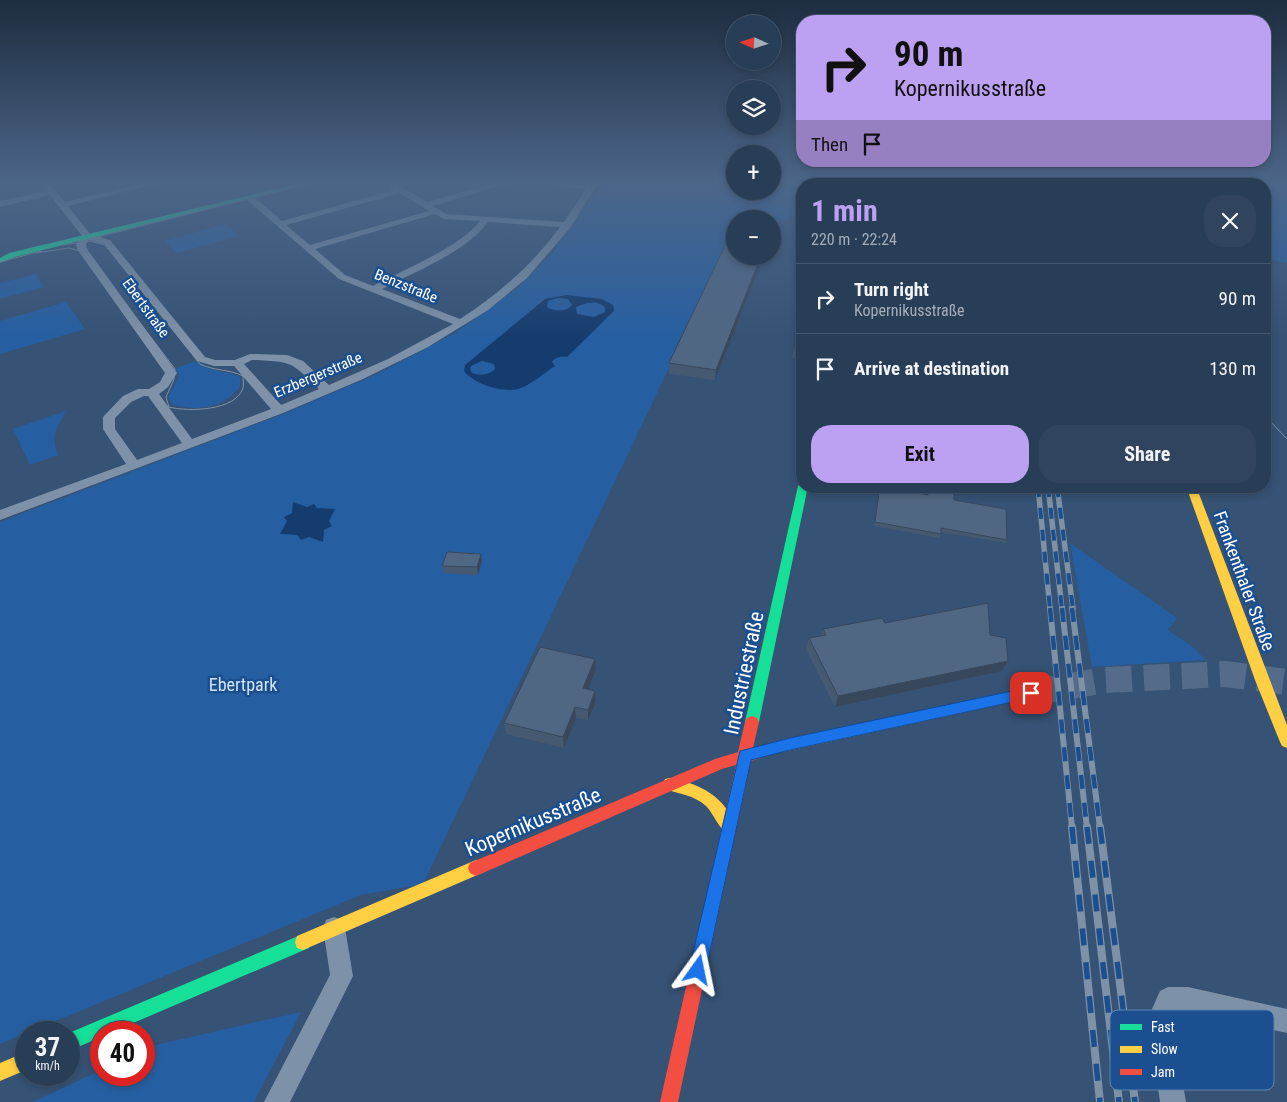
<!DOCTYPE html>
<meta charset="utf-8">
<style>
:root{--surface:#283e57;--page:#30455d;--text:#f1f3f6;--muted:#a5aeba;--line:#44576d;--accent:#bca0f2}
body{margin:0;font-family:"Roboto Condensed",sans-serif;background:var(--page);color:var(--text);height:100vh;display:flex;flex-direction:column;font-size:19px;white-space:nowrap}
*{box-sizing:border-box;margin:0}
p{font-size:16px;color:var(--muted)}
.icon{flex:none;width:28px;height:28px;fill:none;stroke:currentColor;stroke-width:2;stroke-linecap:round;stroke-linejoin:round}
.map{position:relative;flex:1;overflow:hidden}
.side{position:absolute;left:796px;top:178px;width:475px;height:315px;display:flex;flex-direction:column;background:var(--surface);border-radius:20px;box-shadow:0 2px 8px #0003,0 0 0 1px var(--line)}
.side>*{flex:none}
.banner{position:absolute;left:796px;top:15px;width:475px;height:152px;border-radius:20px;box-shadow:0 2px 8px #0003,0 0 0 1px var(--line);background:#bca0f2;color:#111;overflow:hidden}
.needle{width:32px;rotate:273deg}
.fabs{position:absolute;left:726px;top:15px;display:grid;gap:10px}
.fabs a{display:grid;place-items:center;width:55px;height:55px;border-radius:50%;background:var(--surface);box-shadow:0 2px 8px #0003,0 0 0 1px var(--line);font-size:25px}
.speed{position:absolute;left:15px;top:1021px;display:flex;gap:10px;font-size:25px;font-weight:700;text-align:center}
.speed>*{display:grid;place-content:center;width:65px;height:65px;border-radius:50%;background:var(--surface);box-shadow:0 2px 8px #0003,0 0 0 1px var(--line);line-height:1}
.speed small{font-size:12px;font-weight:400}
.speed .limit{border:8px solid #d22;background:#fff;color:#111}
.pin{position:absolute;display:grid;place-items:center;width:42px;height:42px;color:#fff;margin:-21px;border-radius:10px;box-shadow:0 2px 8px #0006}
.me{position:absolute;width:55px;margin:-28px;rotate:12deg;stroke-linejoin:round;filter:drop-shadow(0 0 4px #0008)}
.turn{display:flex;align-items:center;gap:18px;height:105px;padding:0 15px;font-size:22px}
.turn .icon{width:65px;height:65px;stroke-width:2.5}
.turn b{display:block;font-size:35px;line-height:42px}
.then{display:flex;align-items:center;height:48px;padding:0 15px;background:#0003;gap:10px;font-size:19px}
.round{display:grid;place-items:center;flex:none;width:52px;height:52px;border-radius:20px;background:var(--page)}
.summary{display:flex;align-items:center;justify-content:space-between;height:85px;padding:0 15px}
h1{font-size:30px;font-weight:700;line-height:38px;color:var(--accent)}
.primary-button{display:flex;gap:10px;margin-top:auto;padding:10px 15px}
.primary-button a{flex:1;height:58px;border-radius:20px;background:var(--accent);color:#111;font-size:20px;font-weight:700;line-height:58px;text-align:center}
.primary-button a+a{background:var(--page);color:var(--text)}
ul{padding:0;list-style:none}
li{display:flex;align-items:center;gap:15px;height:70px;padding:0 15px;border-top:1px solid var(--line)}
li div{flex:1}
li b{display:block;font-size:19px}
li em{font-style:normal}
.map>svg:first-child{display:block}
</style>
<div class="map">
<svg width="1287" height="1102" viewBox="0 0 1287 1102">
<rect width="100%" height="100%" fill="#365274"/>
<path fill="#265fa1" d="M 603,184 L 735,184 L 735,191 L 772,191 L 773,184 L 802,184 L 802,212 L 773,224 L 772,219 L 735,219 L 735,239 L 729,242 L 423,884 L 361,895 L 0,1044 L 0,522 L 283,414 L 377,374 L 455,333 L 516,289 L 550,256 Z
M 1265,184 L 1287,184 L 1287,263 L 1265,258 Z
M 226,224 L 239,236 L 177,253 L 165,241 Z
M 36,274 L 44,287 L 0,299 L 0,283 Z
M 66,302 L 85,329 L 0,354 L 0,321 Z
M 196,361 C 208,372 225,370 240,377 L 240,387 C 222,409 200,411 173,405 L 168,397 L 179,377 L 176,368 Z
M 66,411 C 56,429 50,435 58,455 L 30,465 L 13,429 Z
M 1070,543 L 1177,618 L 1168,630 L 1194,648 L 1206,660 L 1092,667 Z
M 301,1012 L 254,1102 L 33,1102 L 101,1070 L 101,1075 L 144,1075 L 144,1050 L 155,1045 Z"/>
<path fill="#153c6e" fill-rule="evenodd" d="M 567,295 L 602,299 L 613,305 L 614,311 L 567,357 C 561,356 555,357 552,362 L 555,366 C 544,373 531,385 518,389 C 502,393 474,384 464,371 L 465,365 L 545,299 ZM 558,298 L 568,299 L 572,305 C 566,312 555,312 547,307 L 548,301 ZM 587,303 C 593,302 601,302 605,308 L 605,312 L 594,317 L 577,314 L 576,307 ZM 482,361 L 494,364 L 495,369 C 489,375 480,376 472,373 L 470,369 L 471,366 Z
M 293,502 L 307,507 L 314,504 L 317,508 L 335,509 L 329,521 L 332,526 L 324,530 L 323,542 L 309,537 L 301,540 L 297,535 L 280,534 L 287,521 L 284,517 L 292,513 Z"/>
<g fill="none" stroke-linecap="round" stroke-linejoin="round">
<path stroke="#546c89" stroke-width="26" stroke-dasharray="26 12" stroke-linecap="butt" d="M 1031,693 L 1105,680 L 1225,674 L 1287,682"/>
<path fill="#7d92a8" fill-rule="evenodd" d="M 42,184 L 50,184 L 65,202 L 141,184 L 156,184 L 68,206 L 90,234 L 110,240 L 205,357 L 215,360 L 235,360 L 250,354 L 287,355 L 303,361 L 329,385 L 388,359 L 453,324 L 339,279 L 247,200 L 247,196 L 253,196 L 282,221 L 394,190 L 387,184 L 397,184 L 427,202 L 492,184 L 505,184 L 433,206 L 446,214 L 564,222 L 586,189 L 556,186 L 552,184 L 600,184 L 594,189 L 571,227 L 527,278 L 488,310 L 428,347 L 363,379 L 283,413 L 0,520 L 0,510 L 126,464 L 103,429 L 103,417 L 123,396 L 138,389 L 149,389 L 160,382 L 165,373 L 77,249 L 76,244 L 82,236 L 50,195 L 0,207 L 0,201 L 47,191 ZM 400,193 L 429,211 L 310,245 L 286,225 ZM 435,214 L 444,219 L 480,221 C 460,247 403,270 373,286 L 345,275 L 315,249 ZM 488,222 L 560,227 C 532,265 499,294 460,319 L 382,289 C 416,271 466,252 488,222 ZM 89,240 L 104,244 L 197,361 L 214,366 L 234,366 L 271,409 L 192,439 L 159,394 L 168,387 L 177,373 L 87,249 L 86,244 ZM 252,360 C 293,362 290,361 319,389 L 281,405 L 244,364 ZM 144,396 L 148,396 L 182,443 L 137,460 L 115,429 L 115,418 L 131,402 Z
M 334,917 L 342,920 L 345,928 L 353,976 L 290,1102 L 264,1102 L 330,975 L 323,928 L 326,920 Z
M 1168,987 L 1188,987 L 1287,1009 L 1287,1033 L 1188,1011 L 1175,1011 L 1172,1018 L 1186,1102 L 1160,1102 L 1148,1018 L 1160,991 Z"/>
<path fill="#16e098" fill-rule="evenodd" d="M 297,184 L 308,184 L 15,257 L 0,263 L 0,258 L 9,253 Z
M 802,483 L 802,486 L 808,486 L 759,722 L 757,726 L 752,728 L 747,726 L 745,722 L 798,486 Z
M 303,934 L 309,936 L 311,942 L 309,948 L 112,1032 L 101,1032 L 101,1037 L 69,1051 L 69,1033 Z"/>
<path fill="#ffcf43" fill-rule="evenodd" d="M 1186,486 L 1196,486 L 1287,725 L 1287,748 L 1282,746 L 1280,742 L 1255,680 Z
M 1031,688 L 1036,689 L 1038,693 L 1036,697 L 1031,698 L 782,752 L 777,750 L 775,746 L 777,742 L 782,740 Z
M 670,778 C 703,785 722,795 737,827 L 734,832 L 729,834 C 719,830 714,814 706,806 C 694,795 679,794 665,789 L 663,784 L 665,779 Z
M 476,860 L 482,863 L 484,868 L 482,873 L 303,950 L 297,948 L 295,942 L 297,936 Z
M 26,1052 L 26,1070 L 0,1081 L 0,1063 Z"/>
<path fill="#f24e42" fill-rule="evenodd" d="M 752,716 L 757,718 L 759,722 L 753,748 L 782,740 L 787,742 L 789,746 L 787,750 L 751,761 L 678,1102 L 660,1102 L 736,765 L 722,769 L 476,876 L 470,873 L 468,868 L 470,863 L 715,759 L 738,752 L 745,722 L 747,718 Z"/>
<path stroke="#7e92a7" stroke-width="1" d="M 90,239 L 308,184
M 36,253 L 69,248 L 87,253 L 175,369 L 174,379 L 166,397 L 169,407 C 188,412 236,411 243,388 C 244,384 243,380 243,376 C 229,369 214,371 200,364 L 105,245 L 90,241 L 63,245
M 0,262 L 41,251
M 1265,416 L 1287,439"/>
<g stroke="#7e92a7" stroke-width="5.5">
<path id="rail-far2" d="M 1038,486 L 1050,609
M 1048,486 L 1062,609
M 1057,486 L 1073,609"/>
</g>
<g stroke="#7e92a7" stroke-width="6">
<path id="rail-far1" d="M 1050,608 L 1072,828
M 1062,608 L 1087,828
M 1072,608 L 1100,828"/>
</g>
<g stroke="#7e92a7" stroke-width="8">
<path id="rail" d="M 1072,827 L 1100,1102
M 1087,827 L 1119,1102
M 1100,827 L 1135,1102"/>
</g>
<use href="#rail-far2" stroke="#1b4f8f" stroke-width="4" stroke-dasharray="11" stroke-linecap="butt"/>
<use href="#rail-far1" stroke="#1b4f8f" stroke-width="4.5" stroke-dasharray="14" stroke-linecap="butt"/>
<use href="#rail" stroke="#1b4f8f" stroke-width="5.5" stroke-dasharray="17" stroke-linecap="butt"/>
</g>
<path fill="#455971" d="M 735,256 L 764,256 L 715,380 L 669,374 L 669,363 Z
M 802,317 L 802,359 L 792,358 L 794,347 Z
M 880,486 L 928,494 L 928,486 L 954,486 L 954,500 L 1007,540 L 1006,543 L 941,532 L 940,538 L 874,526 Z
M 986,486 L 1002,486 L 1001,490 L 986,487 Z
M 482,561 L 478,575 L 444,573 L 442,566 Z
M 885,623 L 990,635 L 1008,661 L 1002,671 L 835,707 L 806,649 L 809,638 L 821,636 L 823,629 Z
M 596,670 L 588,690 L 595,691 L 596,702 L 588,720 L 576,718 L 564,748 L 506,734 L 504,723 Z"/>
<path fill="#38485c" d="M 761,256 L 764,256 L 715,380 L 716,370 Z
M 481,554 L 482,561 L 478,575 L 477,567 Z
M 595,659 L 596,670 L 584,699 L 583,688 Z
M 1008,661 L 1002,671 L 835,707 L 838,696 Z
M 595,691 L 596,702 L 588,720 L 588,710 Z
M 575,707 L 576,718 L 564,748 L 563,737 Z"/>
<path fill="#506783" stroke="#38485c" d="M 731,233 L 735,233 L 735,256 L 761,256 L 716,370 L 669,363 Z
M 802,317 L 802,349 L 794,347 Z
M 880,486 L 928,495 L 929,486 L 954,486 L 954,500 L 1006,509 L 1007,540 L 941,528 L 941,534 L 875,522 Z
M 447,552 L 481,554 L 477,567 L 442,566 Z
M 988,603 L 990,635 L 1006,638 L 1008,661 L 838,696 L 809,638 L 826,635 L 823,629 L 882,618 L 885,623 Z
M 540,647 L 595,659 L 583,688 L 595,691 L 588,710 L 575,707 L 563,737 L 504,723 Z"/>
<linearGradient id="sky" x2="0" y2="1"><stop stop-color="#1e2d40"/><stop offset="0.54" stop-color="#4c6688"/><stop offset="1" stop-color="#4c6688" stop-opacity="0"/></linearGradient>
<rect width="1287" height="338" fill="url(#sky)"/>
<path fill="#1a73e8" stroke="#114b97" d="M 1031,687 L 1036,689 L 1038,693 L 1036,697 L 1031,698 L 790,750 L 751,760 L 706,970 L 704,977 L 698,979 L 692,977 L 689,970 L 740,751 L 790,738 Z"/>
<g text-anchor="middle" stroke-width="5" stroke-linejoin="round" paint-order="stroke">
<g font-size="15" fill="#fff" stroke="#1b4f8f">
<text transform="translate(406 286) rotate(22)" y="5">Benzstraße</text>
<text transform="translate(146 308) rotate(54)" y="5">Ebertstraße</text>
<text transform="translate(318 375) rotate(-23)" y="5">Erzbergerstraße</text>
</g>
<g font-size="18" fill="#fff" stroke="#1b4f8f">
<text transform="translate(1244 581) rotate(70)" y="6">Frankenthaler Straße</text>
</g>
<g font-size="18" fill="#cfe3fa" stroke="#1b4f8f">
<text x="243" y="691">Ebertpark</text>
</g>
<g font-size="21" fill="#fff" stroke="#1b4f8f">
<text transform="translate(744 673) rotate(-78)" y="7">Industriestraße</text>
<text transform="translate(533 822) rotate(-23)" y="7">Kopernikusstraße</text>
</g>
</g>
<rect x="1110" y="1010" width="164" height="80" rx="8" fill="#1b4f8f" stroke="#5f84b1" stroke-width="1"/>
<rect x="1120" y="1024" width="22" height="6" fill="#16e098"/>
<rect x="1120" y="1046" width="22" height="7" fill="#ffcf43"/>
<rect x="1120" y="1069" width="22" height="6" fill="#f24e42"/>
<g font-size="14" fill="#fff">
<text x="1151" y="1032">Fast</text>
<text x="1151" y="1054">Slow</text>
<text x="1151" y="1077">Jam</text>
</g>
</svg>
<div class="fabs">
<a><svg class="needle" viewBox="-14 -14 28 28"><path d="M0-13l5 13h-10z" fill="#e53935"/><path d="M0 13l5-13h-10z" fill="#a5aeba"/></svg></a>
<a><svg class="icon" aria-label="layers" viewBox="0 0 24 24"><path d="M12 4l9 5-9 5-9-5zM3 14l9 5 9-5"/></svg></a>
<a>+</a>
<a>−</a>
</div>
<div class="speed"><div>37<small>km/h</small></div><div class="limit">40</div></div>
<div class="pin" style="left:1031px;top:693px;background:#d93025"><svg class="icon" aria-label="arrive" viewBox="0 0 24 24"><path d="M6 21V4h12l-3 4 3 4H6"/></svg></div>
<svg class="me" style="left:698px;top:970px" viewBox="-20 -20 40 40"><path d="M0-17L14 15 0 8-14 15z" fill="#1a73e8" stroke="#fff" stroke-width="4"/></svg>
<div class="banner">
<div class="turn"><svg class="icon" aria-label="right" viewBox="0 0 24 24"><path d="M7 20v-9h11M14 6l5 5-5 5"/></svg><div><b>90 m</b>Kopernikusstraße</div></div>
<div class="then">Then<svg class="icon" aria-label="arrive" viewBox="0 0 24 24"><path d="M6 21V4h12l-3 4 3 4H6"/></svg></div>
</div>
<section class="side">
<div class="summary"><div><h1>1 min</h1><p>220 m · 22:24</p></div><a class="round"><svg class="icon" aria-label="close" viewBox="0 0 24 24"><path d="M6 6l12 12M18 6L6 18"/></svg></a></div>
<ul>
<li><svg class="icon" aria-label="right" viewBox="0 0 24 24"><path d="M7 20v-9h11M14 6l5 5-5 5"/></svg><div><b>Turn right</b><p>Kopernikusstraße</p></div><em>90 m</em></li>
<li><svg class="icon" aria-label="arrive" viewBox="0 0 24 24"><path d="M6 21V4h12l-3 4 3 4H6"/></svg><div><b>Arrive at destination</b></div><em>130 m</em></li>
</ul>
<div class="primary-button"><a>Exit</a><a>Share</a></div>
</section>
</div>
